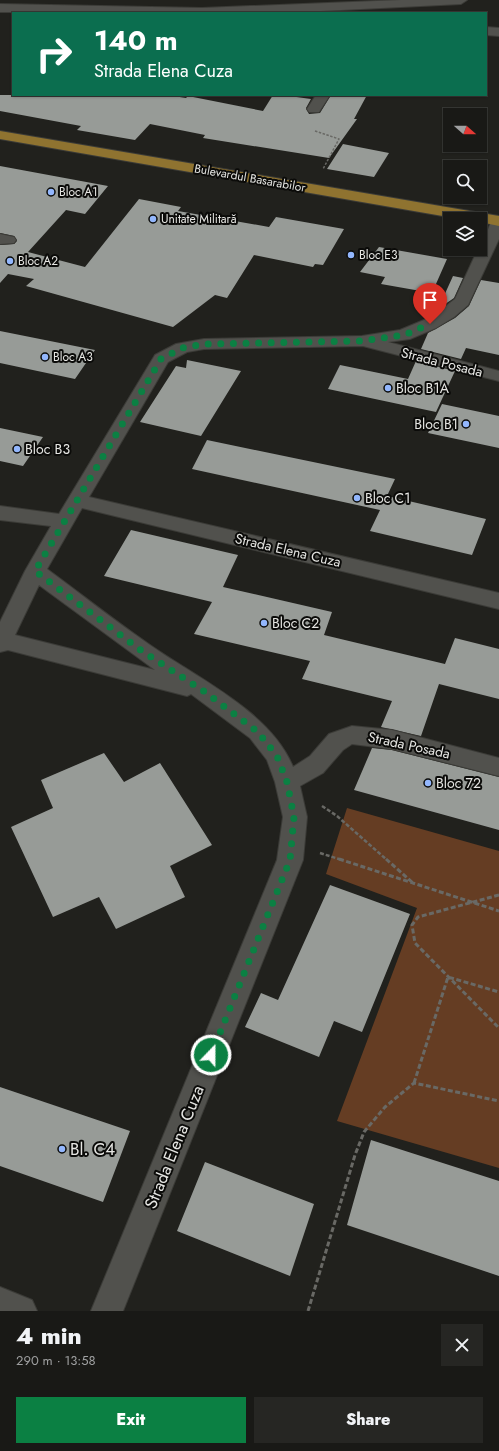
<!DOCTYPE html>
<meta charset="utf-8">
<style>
:root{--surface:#191916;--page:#262623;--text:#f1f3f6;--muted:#9fa0a1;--line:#373835;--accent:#0b8043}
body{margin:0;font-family:Jost,sans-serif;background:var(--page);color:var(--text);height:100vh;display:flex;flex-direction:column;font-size:15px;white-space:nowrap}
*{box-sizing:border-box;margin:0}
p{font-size:13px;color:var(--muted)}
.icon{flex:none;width:22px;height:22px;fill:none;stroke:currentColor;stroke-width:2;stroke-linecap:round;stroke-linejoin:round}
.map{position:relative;height:1311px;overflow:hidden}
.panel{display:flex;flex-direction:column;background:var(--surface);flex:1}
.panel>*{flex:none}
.guide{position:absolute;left:12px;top:12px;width:475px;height:84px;border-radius:0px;box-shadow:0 1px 3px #0004,0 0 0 1px var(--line);background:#0b6e4f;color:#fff;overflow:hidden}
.needle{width:26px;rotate:111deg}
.controls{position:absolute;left:443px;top:108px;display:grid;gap:8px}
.controls a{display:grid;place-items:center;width:44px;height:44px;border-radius:0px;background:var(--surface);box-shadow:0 1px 3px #0004,0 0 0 1px var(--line);font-size:20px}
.pin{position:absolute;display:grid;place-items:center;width:34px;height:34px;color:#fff;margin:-41px -17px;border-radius:50% 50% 50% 0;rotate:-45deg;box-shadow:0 0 4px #0007}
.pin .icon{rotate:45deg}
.me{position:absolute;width:44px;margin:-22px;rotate:22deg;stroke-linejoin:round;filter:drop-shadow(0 0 3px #0008)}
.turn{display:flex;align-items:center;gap:14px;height:84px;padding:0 16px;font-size:18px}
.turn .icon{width:52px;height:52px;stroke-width:2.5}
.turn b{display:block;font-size:28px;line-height:34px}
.round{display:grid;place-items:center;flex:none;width:42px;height:42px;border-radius:0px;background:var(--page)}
.head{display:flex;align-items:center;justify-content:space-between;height:68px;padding:0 16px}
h1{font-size:24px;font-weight:800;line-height:30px}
.cta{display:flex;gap:8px;margin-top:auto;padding:8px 16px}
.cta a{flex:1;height:46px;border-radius:0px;background:var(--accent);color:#fff;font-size:16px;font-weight:800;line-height:46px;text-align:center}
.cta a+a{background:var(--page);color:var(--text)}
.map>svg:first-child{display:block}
</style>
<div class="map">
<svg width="499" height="1311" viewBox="0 0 499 1311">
<rect width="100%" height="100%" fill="#21211d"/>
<path fill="#653d23" d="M 347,808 L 499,851 L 499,1168 L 337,1121 L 417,908 L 326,874 Z"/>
<path fill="#979b97" d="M 0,95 L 116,95 L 131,97 L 133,95 L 167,95 L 186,98 L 188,96 L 263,111 L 273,95 L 282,95 L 311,99 L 306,108 L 309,114 L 320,113 L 331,95 L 367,95 L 354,119 L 357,119 L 329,158 L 203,138 L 205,135 L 150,124 L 135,140 L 77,130 L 81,126 L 0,111 Z
M 343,144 L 389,153 L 374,177 L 327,169 Z
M 0,166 L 108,186 L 85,214 L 66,210 L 28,252 L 85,267 L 139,199 L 181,207 L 178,211 L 269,227 L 276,217 L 344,229 L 323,265 L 315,264 L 313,267 L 254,255 L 227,298 L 215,295 L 173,327 L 26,286 L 34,279 L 8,274 L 0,283 L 0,245 L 14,244 L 17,241 L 14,236 L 0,233 Z
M 379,247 L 447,259 L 432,293 L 381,284 L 385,277 L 360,272 Z
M 453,276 L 463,278 L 454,298 L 438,309 Z
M 481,280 L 499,283 L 499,355 L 466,348 L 461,359 L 421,349 L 428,333 L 455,318 L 469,306 Z
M 0,331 L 95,350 L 75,379 L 0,363 Z
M 187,360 L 241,371 L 201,436 L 140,422 L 176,366 L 186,368 Z
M 416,361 L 455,371 L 436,412 L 328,389 L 340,365 L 408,379 Z
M 442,404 L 499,416 L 499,448 L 428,433 Z
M 0,428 L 43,437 L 23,466 L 0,461 Z
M 207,440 L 395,479 L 387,496 L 486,519 L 472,555 L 370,531 L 380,510 L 192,469 Z
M 131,530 L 238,555 L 223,587 L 332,612 L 324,635 L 445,664 L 455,638 L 499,649 L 499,699 L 439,684 L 421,736 L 381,727 L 392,701 L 302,679 L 310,661 L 194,634 L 212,602 L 104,576 Z
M 372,748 L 392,750 L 499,777 L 499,830 L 354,790 Z
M 104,753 L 124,782 L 160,763 L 212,845 L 170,866 L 185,897 L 116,929 L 99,897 L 53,917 L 11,827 L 53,808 L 41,780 Z
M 330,885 L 410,914 L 362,1032 L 334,1021 L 319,1057 L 245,1027 L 261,993 L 278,1000 Z
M 0,1087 L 130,1131 L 103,1202 L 0,1166 Z
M 371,1140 L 499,1181 L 499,1276 L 347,1225 Z
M 205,1162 L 314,1204 L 290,1276 L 177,1231 Z"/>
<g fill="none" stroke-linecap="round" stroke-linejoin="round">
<g stroke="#3b3b37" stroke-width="2">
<path id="minor" d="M 401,0 L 467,0 L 461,4 L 281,13 L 0,12 L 0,4 L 202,8 Z
M 486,27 L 499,28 L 499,36 L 486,35 Z
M 316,95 L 330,95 L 319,112 L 309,112 L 307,109 Z
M 499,217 L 499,239 L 468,305 L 454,317 L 436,328 L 410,339 L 388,342 L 499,371 L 499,381 L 363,346 L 204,349 L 187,352 L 168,362 L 89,497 L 499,593 L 499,609 L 82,508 L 47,569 C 81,594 115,621 150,645 C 197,678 271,712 293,767 L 310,756 L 329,734 L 352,726 L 392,730 L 499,758 L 499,776 L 392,749 L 352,744 L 343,750 L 323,773 L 300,786 L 307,817 L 303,860 L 123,1311 L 91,1311 L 277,860 L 283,817 L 275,782 L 267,760 L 250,738 L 191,694 L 187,696 L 8,650 L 0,652 L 0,622 L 25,571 L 51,526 L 0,520 L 0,506 L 59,514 L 155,355 L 176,344 L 204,339 L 362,336 L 400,330 L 424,320 L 442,309 L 455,299 L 478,249 L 480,249 L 491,222 L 493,219 ZM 39,585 L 155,670 L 15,635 Z
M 0,234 L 14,237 L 16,240 L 14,243 L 0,244 Z
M 0,1287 L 32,1300 L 37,1311 L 0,1311 Z"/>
</g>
<g stroke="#3b3b37" stroke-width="2">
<path id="major" d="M 0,131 L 499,216 L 499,226 L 480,222 L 480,219 L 460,219 L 0,139 Z"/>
</g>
<path stroke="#696965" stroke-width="1.5" stroke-dasharray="2.5 1.5" stroke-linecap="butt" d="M 315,131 L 339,139 L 323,169"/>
<path stroke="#696965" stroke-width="2.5" stroke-dasharray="4 2" stroke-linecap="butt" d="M 322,806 L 337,816 L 387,860
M 320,853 L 342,860"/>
<path stroke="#696965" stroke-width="3" stroke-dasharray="5 2.5" stroke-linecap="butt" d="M 339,859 L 499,911
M 386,859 L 413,883
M 499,895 L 418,917 L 412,925 L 415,943 L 499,1028
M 414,1083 L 448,977 L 499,992
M 308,1311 L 355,1155 L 364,1132 L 385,1107 L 414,1083 L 499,1101"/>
<use href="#minor" fill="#51514d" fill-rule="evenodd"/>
<use href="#major" fill="#8f7330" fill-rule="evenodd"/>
</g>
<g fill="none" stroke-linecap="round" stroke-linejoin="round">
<path stroke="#0b8043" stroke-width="7" stroke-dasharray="0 12.6" d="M 211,1055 L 290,860 L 294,817 L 287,782 L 277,756 L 258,732 L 205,692 L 142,651 L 35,571 L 161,359 L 182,348 L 204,344 L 362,341 L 404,335 L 430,324"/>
</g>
<g fill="#93b7fd" stroke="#0b0b09" stroke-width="1.5">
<circle cx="51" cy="192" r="4"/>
<circle cx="153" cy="219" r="4"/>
<circle cx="351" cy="255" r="4"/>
<circle cx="10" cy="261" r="4"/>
<circle cx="45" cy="357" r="4"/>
<circle cx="388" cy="388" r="4"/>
<circle cx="466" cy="424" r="4"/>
<circle cx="17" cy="449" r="4"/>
<circle cx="357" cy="498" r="4"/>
<circle cx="264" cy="623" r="4"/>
<circle cx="428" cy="783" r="4"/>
<circle cx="62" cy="1149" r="4"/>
</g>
<g text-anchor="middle" stroke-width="4" stroke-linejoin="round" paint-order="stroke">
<g font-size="12" fill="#e6e6e3" stroke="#0b0b09">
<text transform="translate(250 178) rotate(10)" y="4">Bulevardul Basarabilor</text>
</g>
<g font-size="12" fill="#e6e6e3" stroke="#0b0b09" text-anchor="start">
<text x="59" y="196">Bloc A1</text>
<text x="161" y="223">Unitate Militară</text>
<text x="359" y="259">Bloc E3</text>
<text x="18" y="265">Bloc A2</text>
<text x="53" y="361">Bloc A3</text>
</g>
<g font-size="14" fill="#e6e6e3" stroke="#0b0b09">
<text transform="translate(442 362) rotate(14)" y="5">Strada Posada</text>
<text transform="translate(288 550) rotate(13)" y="5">Strada Elena Cuza</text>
<text transform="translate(409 745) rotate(12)" y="5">Strada Posada</text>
</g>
<g font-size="14" fill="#e6e6e3" stroke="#0b0b09" text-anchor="start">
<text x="396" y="393">Bloc B1A</text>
<text x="458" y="429" text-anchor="end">Bloc B1</text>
<text x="25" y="454">Bloc B3</text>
<text x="365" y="503">Bloc C1</text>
<text x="272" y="628">Bloc C2</text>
<text x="436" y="788">Bloc 72</text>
</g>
<g font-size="17" fill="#e6e6e3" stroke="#0b0b09">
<text transform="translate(174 1147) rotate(-68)" y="6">Strada Elena Cuza</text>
</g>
<g font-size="17" fill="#e6e6e3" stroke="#0b0b09" text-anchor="start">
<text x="70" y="1155">Bl. C4</text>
</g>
</g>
</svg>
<div class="controls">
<a><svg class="needle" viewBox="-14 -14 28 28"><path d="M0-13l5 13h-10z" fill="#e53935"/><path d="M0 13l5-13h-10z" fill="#9fa0a1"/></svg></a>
<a><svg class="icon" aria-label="search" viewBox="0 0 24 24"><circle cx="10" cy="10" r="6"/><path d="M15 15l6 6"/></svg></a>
<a><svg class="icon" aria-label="layers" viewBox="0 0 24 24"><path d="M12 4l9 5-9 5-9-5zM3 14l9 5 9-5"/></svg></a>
</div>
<div class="pin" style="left:430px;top:324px;background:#d93025"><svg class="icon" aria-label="arrive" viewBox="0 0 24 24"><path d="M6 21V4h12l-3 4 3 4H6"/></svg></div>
<svg class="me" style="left:211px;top:1055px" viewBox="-20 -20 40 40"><circle r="17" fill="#0b8043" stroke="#fff" stroke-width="3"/><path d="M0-11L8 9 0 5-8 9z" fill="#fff"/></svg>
<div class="guide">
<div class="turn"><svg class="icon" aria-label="right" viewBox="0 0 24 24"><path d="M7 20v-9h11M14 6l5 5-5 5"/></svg><div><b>140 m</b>Strada Elena Cuza</div></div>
</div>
</div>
<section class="panel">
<div class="head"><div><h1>4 min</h1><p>290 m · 13:58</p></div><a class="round"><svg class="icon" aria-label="close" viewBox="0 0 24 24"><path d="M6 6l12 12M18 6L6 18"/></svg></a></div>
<div class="cta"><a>Exit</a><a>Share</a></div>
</section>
